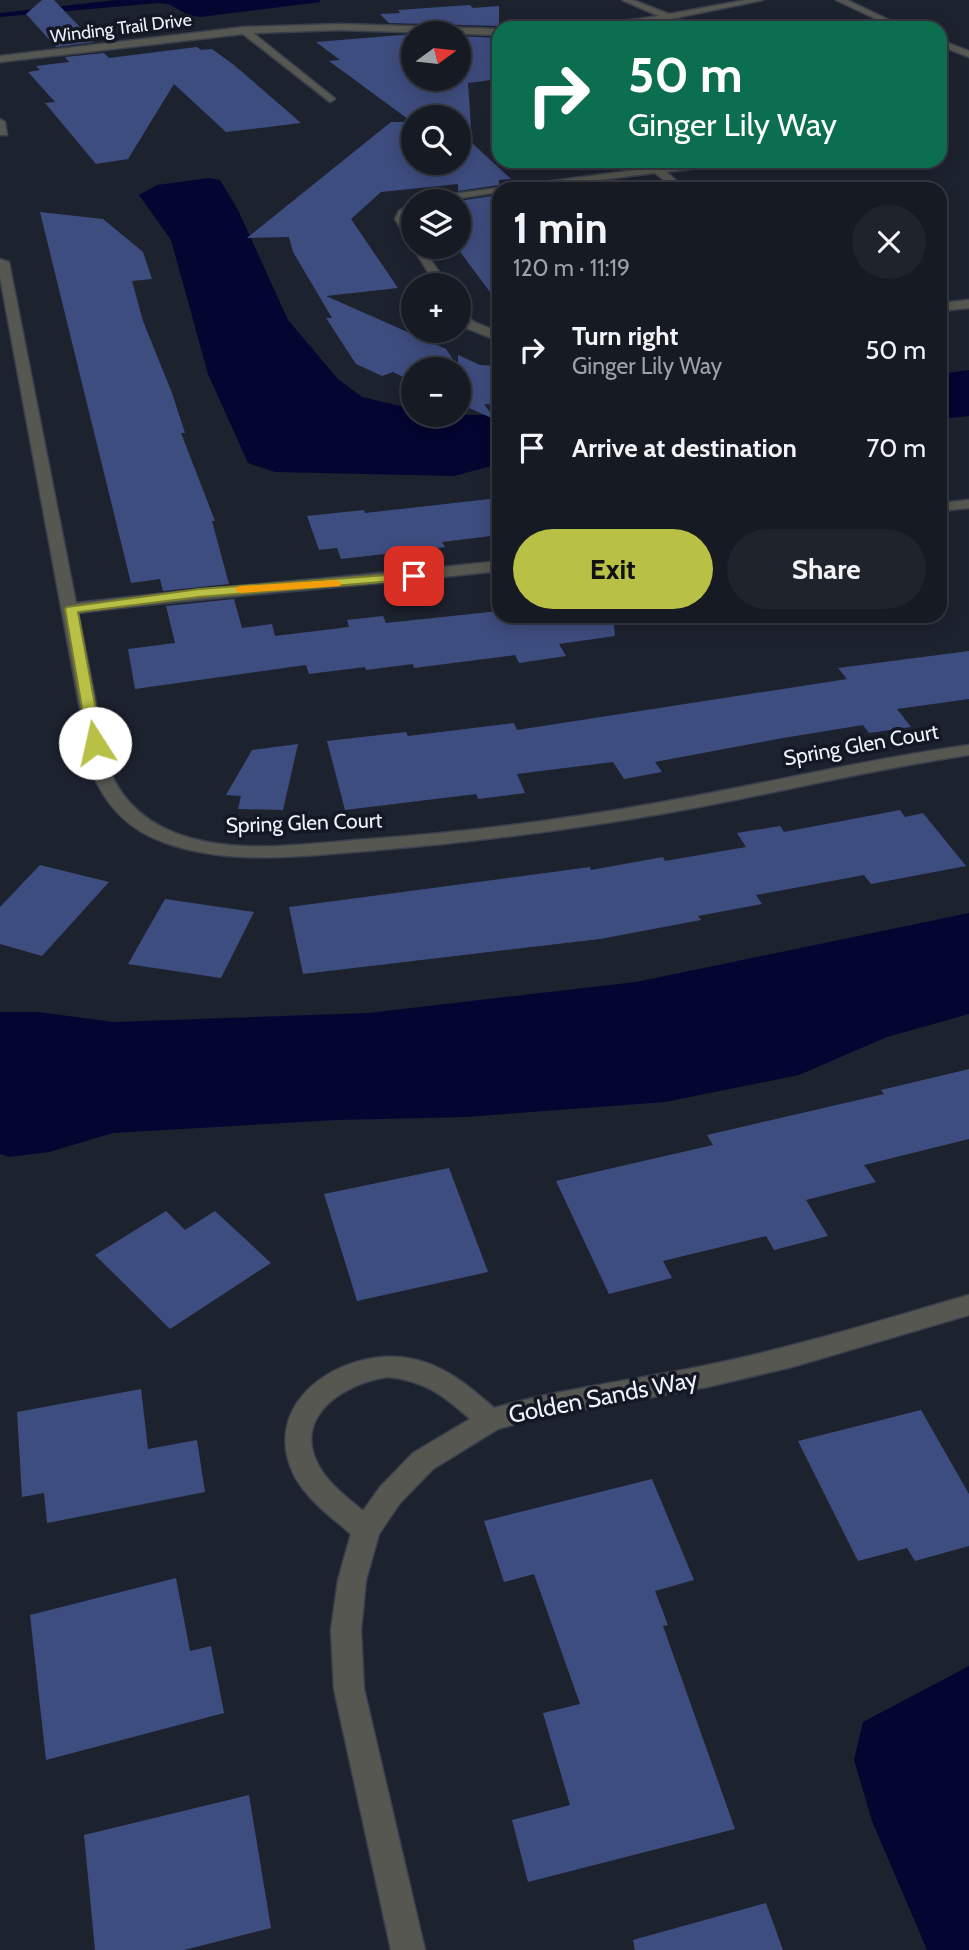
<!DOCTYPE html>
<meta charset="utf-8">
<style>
:root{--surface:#161a23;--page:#1f232b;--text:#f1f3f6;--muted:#9ea1a6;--line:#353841;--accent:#b9c046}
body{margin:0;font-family:Cabin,sans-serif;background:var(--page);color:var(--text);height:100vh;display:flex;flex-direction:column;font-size:26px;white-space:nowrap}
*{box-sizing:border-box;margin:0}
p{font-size:23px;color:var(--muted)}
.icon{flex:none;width:38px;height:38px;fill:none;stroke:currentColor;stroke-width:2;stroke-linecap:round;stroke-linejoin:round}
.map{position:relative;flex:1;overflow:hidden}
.side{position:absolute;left:492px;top:182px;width:455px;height:441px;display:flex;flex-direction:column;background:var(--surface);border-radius:21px;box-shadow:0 4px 18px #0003,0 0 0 2px var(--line)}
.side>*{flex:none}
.top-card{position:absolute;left:492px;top:21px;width:455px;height:147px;border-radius:21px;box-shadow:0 4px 18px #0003,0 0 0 2px var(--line);background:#0b6e4f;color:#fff;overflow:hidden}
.needle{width:46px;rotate:75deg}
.fabs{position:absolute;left:401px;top:21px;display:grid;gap:14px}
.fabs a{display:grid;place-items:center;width:70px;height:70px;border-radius:50%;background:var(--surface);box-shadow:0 4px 18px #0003,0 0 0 2px var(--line);font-size:35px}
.pin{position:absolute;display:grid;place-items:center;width:60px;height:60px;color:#fff;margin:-30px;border-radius:14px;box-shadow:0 4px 10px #0006}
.me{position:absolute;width:77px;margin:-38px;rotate:350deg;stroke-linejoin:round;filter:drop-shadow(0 0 5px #0008)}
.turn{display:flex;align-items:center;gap:24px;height:147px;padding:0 21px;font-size:32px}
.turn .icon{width:91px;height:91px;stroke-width:2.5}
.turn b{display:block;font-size:49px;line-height:60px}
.round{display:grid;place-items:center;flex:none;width:74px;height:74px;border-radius:37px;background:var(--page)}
.headline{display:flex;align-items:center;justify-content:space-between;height:119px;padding:0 21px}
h1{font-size:42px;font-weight:700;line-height:52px}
.cta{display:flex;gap:14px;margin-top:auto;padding:14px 21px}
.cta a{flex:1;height:80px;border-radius:42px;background:var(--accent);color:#111;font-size:28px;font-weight:700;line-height:80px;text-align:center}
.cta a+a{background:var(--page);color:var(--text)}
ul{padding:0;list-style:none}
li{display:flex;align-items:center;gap:21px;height:98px;padding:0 21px}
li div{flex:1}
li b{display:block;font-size:26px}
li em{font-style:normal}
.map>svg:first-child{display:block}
</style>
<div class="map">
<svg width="969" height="1950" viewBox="0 0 969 1950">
<rect width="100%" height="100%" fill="#1d222f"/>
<path fill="#040531" d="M 116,0 L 319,0 L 321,2 L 200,17 L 188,15 L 169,4 L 158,3 L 0,17 L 0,13 Z
M 209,178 L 220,180 L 238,210 L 288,320 L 338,379 L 362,397 L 413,409 L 413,415 L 499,415 L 499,464 L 454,476 L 275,472 L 248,463 L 208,374 L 171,240 L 139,195 L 157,185 Z
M 969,370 L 969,416 L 940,419 L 940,374 Z
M 969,913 L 969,1014 L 887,1037 L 799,1075 L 665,1102 L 466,1117 L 337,1120 L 113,1133 L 49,1152 L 9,1157 L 0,1154 L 0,1012 L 38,1012 L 113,1022 L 368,1013 L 636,982 Z
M 969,1666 L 969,1950 L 927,1950 L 872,1821 L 854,1760 L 863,1722 Z"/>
<path fill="#3e4d7f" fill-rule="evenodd" d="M 42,0 L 54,0 L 94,42 L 56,47 L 26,14 Z
M 470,5 L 473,8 L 499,6 L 499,26 L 389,23 L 380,14 L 400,13 L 398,10 Z
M 401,35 L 413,35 L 413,79 L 458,79 L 458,36 L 499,38 L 499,79 L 468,83 L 472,143 L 511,179 L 499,180 L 499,185 L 458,191 L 458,184 L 381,192 L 351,219 L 398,288 L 326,296 L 446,349 L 458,367 L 458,355 L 480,365 L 499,366 L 499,405 L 484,404 L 496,420 L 458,403 L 458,369 L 413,369 L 413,382 L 393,372 L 382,376 L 356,364 L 326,318 L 332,318 L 293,252 L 289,237 L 247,238 L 391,122 L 412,122 L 329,61 L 340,60 L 316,42 ZM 413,117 L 458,117 L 458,163 L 413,163 Z
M 197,47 L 201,50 L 212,49 L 234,65 L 301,123 L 226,132 L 174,84 L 128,159 L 96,164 L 45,103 L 55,102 L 28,72 L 40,70 L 36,66 L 69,62 L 65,57 L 104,53 L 109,58 Z
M 499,195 L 499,304 L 458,249 L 458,201 Z
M 40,212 L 103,219 L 143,252 L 152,279 L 132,281 L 143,321 L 172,393 L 185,433 L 181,433 L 215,521 L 212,521 L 229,584 L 163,591 L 160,579 L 131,583 Z
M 499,498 L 499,535 L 442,542 L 445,547 L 341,559 L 337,548 L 319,550 L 307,516 L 364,510 L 365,513 Z
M 234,599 L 242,628 L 272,624 L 275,636 L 349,627 L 347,620 L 383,616 L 386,623 L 499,611 L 499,616 L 613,616 L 615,636 L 559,644 L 566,656 L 519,663 L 515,655 L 414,668 L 413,664 L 366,670 L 365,667 L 309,674 L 306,665 L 135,689 L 128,649 L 175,643 L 166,606 Z
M 969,651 L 969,699 L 897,709 L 911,727 L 869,733 L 863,725 L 783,738 L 655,762 L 662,772 L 624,779 L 613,762 L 517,774 L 525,793 L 478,799 L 476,794 L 345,810 L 327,741 L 406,732 L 408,736 L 514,723 L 517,730 L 847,679 L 838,668 Z
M 298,744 L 283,810 L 238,809 L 241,796 L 226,795 L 252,750 Z
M 900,810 L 905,817 L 923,813 L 966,866 L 871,884 L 864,875 L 756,895 L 762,904 L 698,916 L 701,920 L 600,939 L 303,974 L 289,907 L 590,867 L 591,870 L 663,857 L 665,861 L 746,847 L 737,833 L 780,826 L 784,832 Z
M 40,865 L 109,882 L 42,956 L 0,944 L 0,907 Z
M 165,899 L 254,912 L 221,978 L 128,964 Z
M 969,1069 L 969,1139 L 864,1165 L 876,1182 L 806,1200 L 828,1236 L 774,1250 L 766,1236 L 663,1261 L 672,1278 L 609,1294 L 556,1181 L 713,1145 L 707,1135 L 884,1094 L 881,1090 Z
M 449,1168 L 488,1272 L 357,1301 L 324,1194 Z
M 166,1211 L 185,1230 L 215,1211 L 271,1263 L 170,1329 L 95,1255 Z
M 141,1389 L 148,1449 L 197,1440 L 205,1492 L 47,1523 L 44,1493 L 22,1497 L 17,1412 Z
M 921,1410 L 969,1494 L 969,1546 L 915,1561 L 907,1548 L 858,1561 L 798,1441 Z
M 652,1479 L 694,1580 L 655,1591 L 668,1625 L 663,1626 L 735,1829 L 528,1882 L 512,1820 L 570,1805 L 543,1713 L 580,1704 L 534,1574 L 504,1582 L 484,1521 Z
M 176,1578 L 190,1651 L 211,1646 L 224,1713 L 46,1760 L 30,1615 Z
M 249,1795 L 271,1928 L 184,1950 L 95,1950 L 84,1835 Z
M 766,1903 L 783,1950 L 635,1950 L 633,1940 Z"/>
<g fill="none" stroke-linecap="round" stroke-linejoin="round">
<g stroke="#3a3f4c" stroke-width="3">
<path id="street" d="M 622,0 L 633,0 L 669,14 L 746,0 L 763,0 L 656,22 L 573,28 L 659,16 Z
M 836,0 L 847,0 L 906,28 L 895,28 Z
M 340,24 L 499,29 L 499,35 L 340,30 L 253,33 L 333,97 L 335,99 L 330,102 L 243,34 L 0,62 L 0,56 L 244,27 Z
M 940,40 L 969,51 L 969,57 L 940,46 Z
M 0,119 L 5,122 L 7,135 L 0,135 Z
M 704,161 L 735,161 L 730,164 L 666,172 L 687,189 L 675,189 L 655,173 L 526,189 L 499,189 L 499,192 L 441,201 L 417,201 L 422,198 Z
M 413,202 L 413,210 L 407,219 L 413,231 L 413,247 L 422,247 L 448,285 L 436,285 L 395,219 L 399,211 Z
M 0,259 L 9,262 L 76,603 C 217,586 358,577 499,561 L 499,571 C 359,587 218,595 78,613 L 109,769 C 124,806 152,827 190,838 C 247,854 311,843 369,839 C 469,832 569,819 668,801 C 768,783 868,759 969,745 L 969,755 C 867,770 768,795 667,813 C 568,830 468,843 367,851 C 300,856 228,866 163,842 C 127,829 104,804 91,769 L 0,277 Z
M 969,300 L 969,308 L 940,311 L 940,303 Z
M 458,307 L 474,322 L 499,332 L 499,341 L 466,328 L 458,319 Z
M 969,500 L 969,508 L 940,511 L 940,503 Z
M 969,1295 L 969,1315 L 792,1367 L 707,1387 L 533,1419 L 498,1429 L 433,1469 L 400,1503 L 379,1534 L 366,1580 L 361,1630 L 364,1689 L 425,1950 L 391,1950 L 334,1689 L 331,1630 L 338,1580 L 351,1534 C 331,1517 308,1500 295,1477 C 257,1403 341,1348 407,1358 C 442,1363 469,1386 494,1408 C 564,1388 637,1380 708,1365 C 796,1347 882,1320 969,1295 ZM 388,1377 C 425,1381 443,1395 470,1419 L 413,1453 L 380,1487 L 363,1511 C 348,1498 330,1485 320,1468 C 290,1417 344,1383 388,1377 Z"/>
</g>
<use href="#street" fill="#565750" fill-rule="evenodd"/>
</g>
<path fill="#b9c046" stroke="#787d2e" stroke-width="2" d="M 414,573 L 418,574 L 418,579 L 199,597 L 78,612 L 102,743 L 95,747 L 88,743 L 65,609 L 67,607 L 199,589 Z"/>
<path fill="#f59e0b" d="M 336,580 L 342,583 L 340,586 L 240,593 L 234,589 L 240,586 Z"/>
<g text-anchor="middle" stroke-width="7" stroke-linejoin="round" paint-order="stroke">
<g font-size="18" fill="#eff2fb" stroke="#141825">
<text transform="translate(121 28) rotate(-7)" y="6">Winding Trail Drive</text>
</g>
<g font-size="21" fill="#eff2fb" stroke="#141825">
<text transform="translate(861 745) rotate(-10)" y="7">Spring Glen Court</text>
<text transform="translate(304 823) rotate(-2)" y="7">Spring Glen Court</text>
</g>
<g font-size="24" fill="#eff2fb" stroke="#141825">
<text transform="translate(603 1397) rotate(-11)" y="8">Golden Sands Way</text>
</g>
</g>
</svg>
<div class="fabs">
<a><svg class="needle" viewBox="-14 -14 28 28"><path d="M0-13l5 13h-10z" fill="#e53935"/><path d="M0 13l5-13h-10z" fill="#9ea1a6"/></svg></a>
<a><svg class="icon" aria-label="search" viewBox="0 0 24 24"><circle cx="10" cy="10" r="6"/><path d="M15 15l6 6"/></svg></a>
<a><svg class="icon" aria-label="layers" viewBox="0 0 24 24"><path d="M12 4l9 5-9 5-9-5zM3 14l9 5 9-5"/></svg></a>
<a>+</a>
<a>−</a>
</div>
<div class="pin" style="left:414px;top:576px;background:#d93025"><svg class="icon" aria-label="arrive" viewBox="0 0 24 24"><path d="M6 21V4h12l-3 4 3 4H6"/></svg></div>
<svg class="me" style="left:95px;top:743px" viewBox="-20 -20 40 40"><circle r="19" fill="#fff"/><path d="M0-13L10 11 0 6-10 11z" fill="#b9c046"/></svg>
<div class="top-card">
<div class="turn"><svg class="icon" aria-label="right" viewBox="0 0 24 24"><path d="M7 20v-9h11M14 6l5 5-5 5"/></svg><div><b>50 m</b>Ginger Lily Way</div></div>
</div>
<section class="side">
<div class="headline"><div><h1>1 min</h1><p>120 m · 11:19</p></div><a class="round"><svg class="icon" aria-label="close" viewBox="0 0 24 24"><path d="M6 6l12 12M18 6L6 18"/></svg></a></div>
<ul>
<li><svg class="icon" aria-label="right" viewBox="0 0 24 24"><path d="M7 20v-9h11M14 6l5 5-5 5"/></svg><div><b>Turn right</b><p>Ginger Lily Way</p></div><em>50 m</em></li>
<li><svg class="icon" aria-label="arrive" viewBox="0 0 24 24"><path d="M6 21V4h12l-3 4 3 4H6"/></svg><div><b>Arrive at destination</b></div><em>70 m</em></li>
</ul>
<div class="cta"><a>Exit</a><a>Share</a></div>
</section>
</div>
